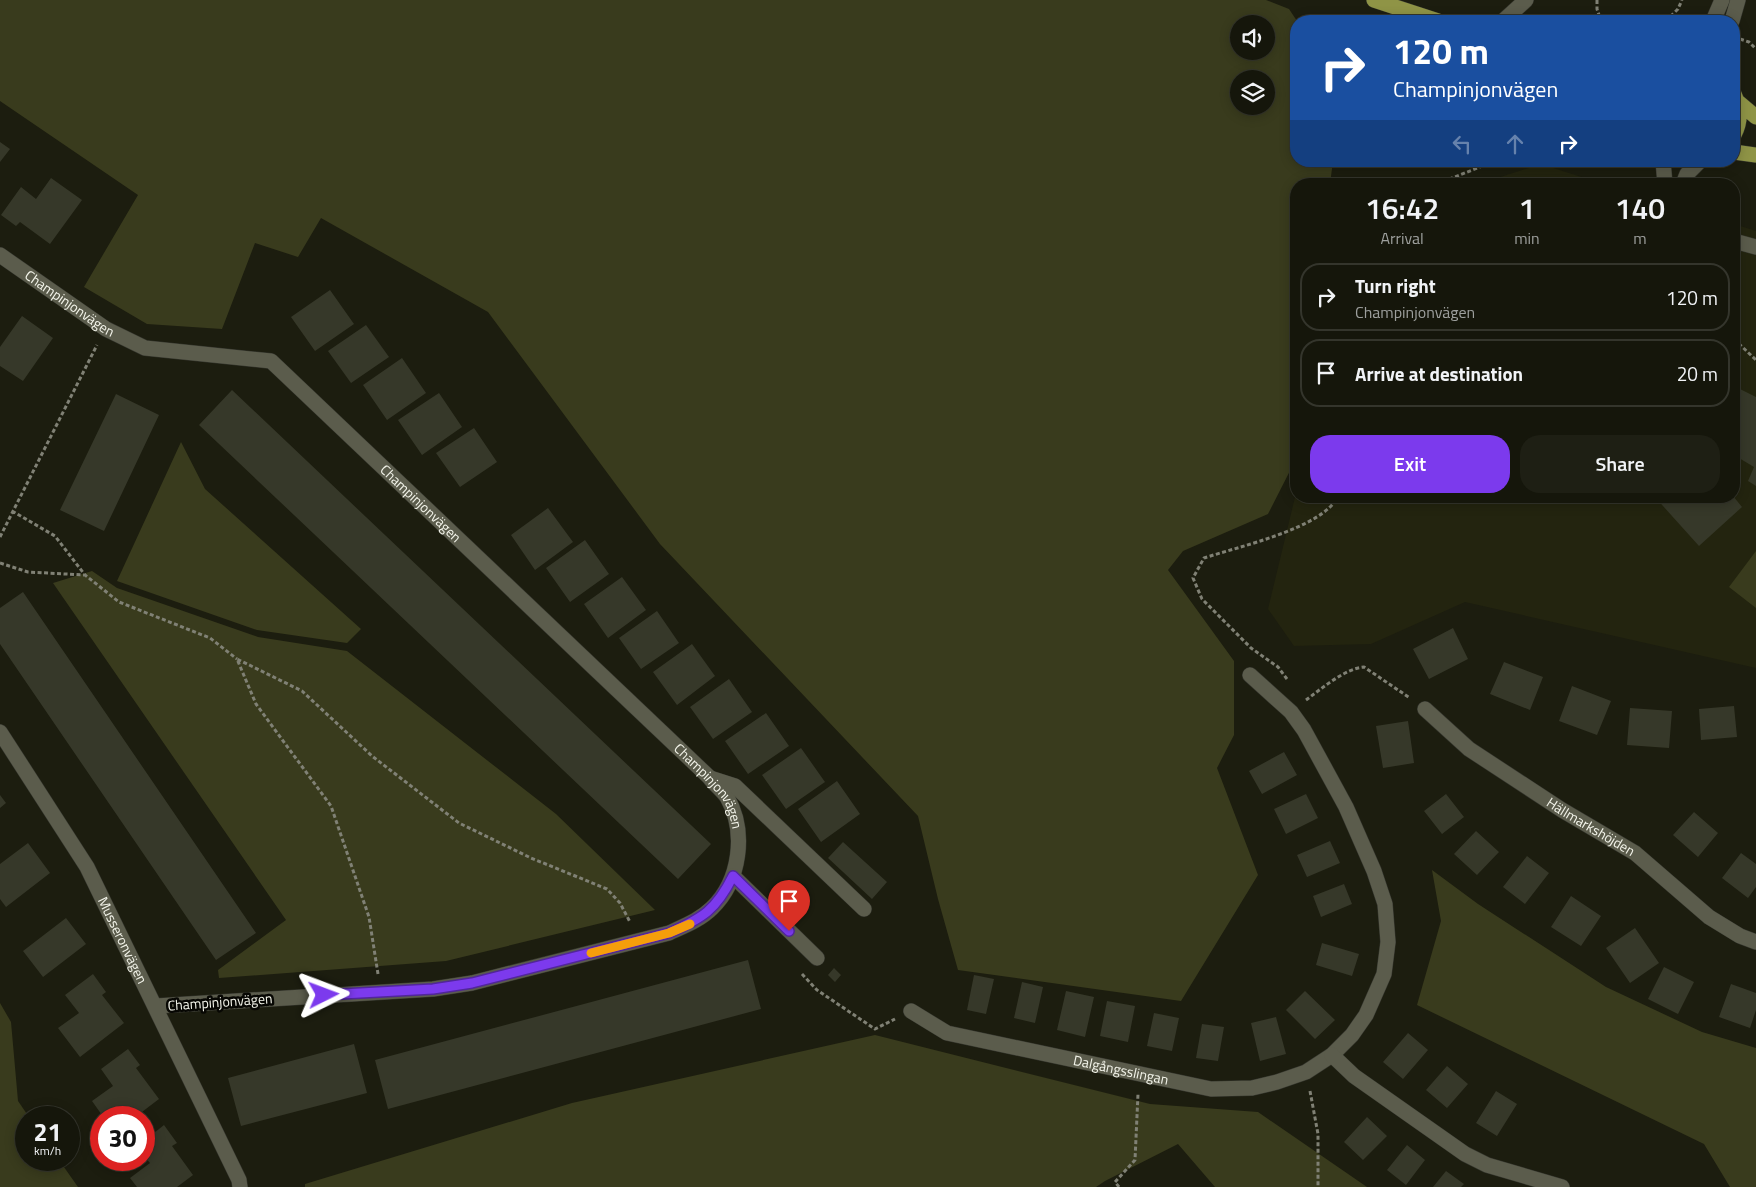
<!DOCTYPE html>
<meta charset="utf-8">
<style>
:root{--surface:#15160b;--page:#1e1f14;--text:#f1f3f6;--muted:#9d9f9d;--line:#34352c;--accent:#7c3aed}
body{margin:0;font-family:"Titillium Web",sans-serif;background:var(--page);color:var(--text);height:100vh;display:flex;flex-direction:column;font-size:19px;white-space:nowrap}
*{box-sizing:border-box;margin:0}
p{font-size:16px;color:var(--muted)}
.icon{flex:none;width:28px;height:28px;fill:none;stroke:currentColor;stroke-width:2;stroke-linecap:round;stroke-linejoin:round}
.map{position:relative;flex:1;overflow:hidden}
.panel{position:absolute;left:1290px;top:178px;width:450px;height:325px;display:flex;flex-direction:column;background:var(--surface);border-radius:20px;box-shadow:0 2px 12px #0003,0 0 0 1px var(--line)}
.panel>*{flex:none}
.guide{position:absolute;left:1290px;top:15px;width:450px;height:152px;border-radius:20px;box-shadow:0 2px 12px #0003,0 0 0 1px var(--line);background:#1a4fa0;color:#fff;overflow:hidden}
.tools{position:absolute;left:1230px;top:15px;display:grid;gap:10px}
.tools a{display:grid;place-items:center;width:45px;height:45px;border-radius:50%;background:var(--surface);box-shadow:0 2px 12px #0003,0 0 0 1px var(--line);font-size:25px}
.speed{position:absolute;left:15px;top:1106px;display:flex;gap:10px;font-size:25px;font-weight:700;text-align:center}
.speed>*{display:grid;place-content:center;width:65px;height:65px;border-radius:50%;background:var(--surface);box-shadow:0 2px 12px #0003,0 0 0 1px var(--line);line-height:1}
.speed small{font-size:12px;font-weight:400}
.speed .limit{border:8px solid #d22;background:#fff;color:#111}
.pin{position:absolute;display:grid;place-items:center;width:42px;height:42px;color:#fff;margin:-51px -21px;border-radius:50% 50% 50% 0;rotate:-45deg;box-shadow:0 0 5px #0007}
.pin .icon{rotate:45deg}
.me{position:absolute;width:55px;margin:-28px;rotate:87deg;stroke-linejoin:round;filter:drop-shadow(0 0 4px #0008)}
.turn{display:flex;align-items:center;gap:18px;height:105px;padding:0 20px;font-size:22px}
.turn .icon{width:65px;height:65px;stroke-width:2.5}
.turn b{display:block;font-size:35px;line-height:42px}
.lanes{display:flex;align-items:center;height:48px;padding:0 20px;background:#0003;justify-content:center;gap:25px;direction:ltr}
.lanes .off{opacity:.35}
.eta{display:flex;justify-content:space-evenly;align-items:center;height:85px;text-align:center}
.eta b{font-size:30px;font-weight:600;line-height:35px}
.cta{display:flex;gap:10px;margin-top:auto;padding:10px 20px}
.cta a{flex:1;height:58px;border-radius:20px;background:var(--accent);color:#fff;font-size:20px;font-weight:600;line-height:58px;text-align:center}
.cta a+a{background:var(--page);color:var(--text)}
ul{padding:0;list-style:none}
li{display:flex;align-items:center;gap:15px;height:68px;margin:0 10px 8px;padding:0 10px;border:2px solid var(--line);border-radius:20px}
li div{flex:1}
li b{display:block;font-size:19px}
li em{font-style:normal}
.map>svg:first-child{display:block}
</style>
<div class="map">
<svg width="1756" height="1187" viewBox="0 0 1756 1187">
<rect width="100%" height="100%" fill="#1c1d0f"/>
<path fill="#23240f" d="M 1541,164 L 1603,184 L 1479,184 Z
M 1734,224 L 1756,231 L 1756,668 L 1465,602 L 1371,644 L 1294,646 L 1268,609 L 1296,493 L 1296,496 L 1734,496 Z"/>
<path fill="#393b1d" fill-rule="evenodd" d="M 0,0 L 1266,0 L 1289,9 L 1297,21 L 1296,161 L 1333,161 L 1330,184 L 1296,184 L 1296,459 L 1268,514 L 1183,551 L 1168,570 L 1234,661 L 1234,735 L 1217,768 L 1258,875 L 1181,1001 L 958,970 L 938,899 L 918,816 L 660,544 L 488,312 L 321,218 L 298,257 L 255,243 L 222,329 L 147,324 L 84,287 L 138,195 L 0,101 ZM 1239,24 L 1266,24 L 1266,51 L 1239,51 ZM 1239,79 L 1266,79 L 1266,106 L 1239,106 Z
M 181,442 L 205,489 L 361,629 L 347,643 L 257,630 L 117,581 Z
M 1756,551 L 1756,608 L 1729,587 Z
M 92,571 L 117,588 L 258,637 L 347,651 L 556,814 L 655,910 L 446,961 L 219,978 L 218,970 L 286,920 L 53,583 Z
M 1432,870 L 1478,904 L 1606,987 L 1702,1032 L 1756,1048 L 1756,1187 L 1730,1187 L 1704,1144 L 1417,1005 L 1441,921 Z
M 0,1003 L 11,1022 L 18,1101 L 29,1117 L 26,1118 L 26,1160 L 59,1160 L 78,1187 L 0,1187 Z
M 875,1035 L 1150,1104 L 1258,1112 L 1367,1187 L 1215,1187 L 1178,1144 L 1105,1181 L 1096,1187 L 305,1187 L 305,1184 L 572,1103 Z"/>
<path fill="#363829" d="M 0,142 L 10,149 L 0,162 Z
M 51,178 L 82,200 L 50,244 L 20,222 L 16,226 L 1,215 L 21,187 L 36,199 Z
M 330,290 L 354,324 L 315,351 L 291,317 Z
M 22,316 L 53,338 L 23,381 L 0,366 L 0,347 Z
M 366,325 L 389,357 L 351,383 L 328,351 Z
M 402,358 L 426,393 L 387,420 L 363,385 Z
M 1734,386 L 1756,397 L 1756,486 L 1748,481 L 1754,467 L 1734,455 Z
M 232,390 L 711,844 L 678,879 L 199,425 Z
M 439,393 L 462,427 L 422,455 L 398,420 Z
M 116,394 L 159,415 L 104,531 L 60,510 Z
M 474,428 L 497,462 L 460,487 L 436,453 Z
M 1654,496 L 1733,496 L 1742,507 L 1699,546 Z
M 548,508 L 573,542 L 535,570 L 511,535 Z
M 585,540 L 609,574 L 570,602 L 546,568 Z
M 622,577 L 646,610 L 608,638 L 584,604 Z
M 23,592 L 256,933 L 216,960 L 0,644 L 0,608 Z
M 657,611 L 679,643 L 641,669 L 619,638 Z
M 1453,628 L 1468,659 L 1429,679 L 1413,649 Z
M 692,644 L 715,676 L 677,705 L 653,672 Z
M 1504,662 L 1543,677 L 1530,710 L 1490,694 Z
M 729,679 L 752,712 L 713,739 L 690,707 Z
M 1572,686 L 1611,701 L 1597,735 L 1559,721 Z
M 1734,706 L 1737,737 L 1701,740 L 1699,709 Z
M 1630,708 L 1672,711 L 1669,748 L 1627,745 Z
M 766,713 L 789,746 L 748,774 L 725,741 Z
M 1408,721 L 1414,763 L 1383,768 L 1376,726 Z
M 801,748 L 825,782 L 786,809 L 762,775 Z
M 1284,752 L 1297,775 L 1262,794 L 1249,771 Z
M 837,781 L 860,814 L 821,842 L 798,809 Z
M 1306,794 L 1318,818 L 1286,834 L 1274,809 Z
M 1446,794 L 1464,817 L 1442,834 L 1424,811 Z
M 0,795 L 6,803 L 0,808 Z
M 1694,812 L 1718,833 L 1698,857 L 1673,835 Z
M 1476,831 L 1499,852 L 1477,875 L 1454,854 Z
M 1330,841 L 1340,863 L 1307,877 L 1297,855 Z
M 843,842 L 887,882 L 872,899 L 828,858 Z
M 28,843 L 50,873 L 6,907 L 0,899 L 0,864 Z
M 1741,853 L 1756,864 L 1756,887 L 1748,898 L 1722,878 Z
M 1527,856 L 1549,873 L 1525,904 L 1503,887 Z
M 1344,884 L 1352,904 L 1321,917 L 1313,896 Z
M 1571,896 L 1601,916 L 1581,946 L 1551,927 Z
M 66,918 L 86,944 L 43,977 L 23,951 Z
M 1635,928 L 1659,963 L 1630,983 L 1606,948 Z
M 1322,943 L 1359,954 L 1352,976 L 1316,965 Z
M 748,960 L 761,1009 L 388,1109 L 375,1060 Z
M 1664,967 L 1694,982 L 1678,1014 L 1648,999 Z
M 834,968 L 841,975 L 835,982 L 828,975 Z
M 93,974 L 106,992 L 102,995 L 124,1023 L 80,1057 L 58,1028 L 79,1013 L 65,995 Z
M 974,975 L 994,979 L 986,1014 L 967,1010 Z
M 1022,982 L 1043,987 L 1035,1023 L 1014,1018 Z
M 1731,984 L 1756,993 L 1756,1010 L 1750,1028 L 1719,1017 Z
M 1066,991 L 1094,997 L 1085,1037 L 1057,1030 Z
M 1305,991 L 1335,1020 L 1315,1039 L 1286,1010 Z
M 1107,1001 L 1135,1006 L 1128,1042 L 1100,1036 Z
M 1154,1013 L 1179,1018 L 1172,1051 L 1147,1046 Z
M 1276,1017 L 1286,1054 L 1260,1061 L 1251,1023 Z
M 1202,1024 L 1224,1027 L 1218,1061 L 1196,1058 Z
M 1408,1033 L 1428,1050 L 1403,1079 L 1383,1062 Z
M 354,1044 L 367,1093 L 241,1126 L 228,1078 Z
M 128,1049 L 140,1065 L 136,1068 L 159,1099 L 134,1118 L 104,1118 L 92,1101 L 113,1086 L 101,1069 Z
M 1447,1066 L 1468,1084 L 1447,1108 L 1426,1090 Z
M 1496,1091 L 1517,1104 L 1497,1136 L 1476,1123 Z
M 1367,1117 L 1387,1136 L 1363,1160 L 1344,1142 Z
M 164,1125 L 177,1143 L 172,1146 L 193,1175 L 177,1187 L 137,1187 L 130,1178 L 150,1163 L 144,1156 L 144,1141 Z
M 1407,1145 L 1425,1160 L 1406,1185 L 1387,1170 Z
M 1446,1171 L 1464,1184 L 1461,1187 L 1433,1187 Z"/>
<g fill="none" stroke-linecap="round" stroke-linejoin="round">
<g stroke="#36372f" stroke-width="16">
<g id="minor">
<path d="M 1503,21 L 1526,0"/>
<path d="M 1713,21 L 1722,0"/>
<path d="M 1732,21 L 1738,0"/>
<path d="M 1663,161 L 1665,184"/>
<path d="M 1683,184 L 1687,174 L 1700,161"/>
<path d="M 1734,241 L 1756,247"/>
<path id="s1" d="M 0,255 L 106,329 L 145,348 L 271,361 L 709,777 C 714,784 722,790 727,797 C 747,832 740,881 712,908 C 700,920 684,926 669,933 L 472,983 L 433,989 L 156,1006"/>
<path id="s2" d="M 1425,709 L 1469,749 L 1562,810 L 1635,853 L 1709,917 L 1740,936 L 1756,942"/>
<path id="s3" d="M 0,732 L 87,867 L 239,1180 L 240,1187"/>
<path d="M 710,778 L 735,786 L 864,909"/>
<path d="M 733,876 L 817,958"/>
<path id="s4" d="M 911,1011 L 947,1033 L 1211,1089 L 1252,1088 L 1277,1082 L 1306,1072 L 1332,1055 L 1352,1035 L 1366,1015 L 1384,974 L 1388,942 L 1385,904 L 1374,871 L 1346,807 L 1304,730 L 1291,712 L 1250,675"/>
<path d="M 1332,1055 L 1354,1076 L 1465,1154 L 1487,1165 L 1562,1187"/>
</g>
</g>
<g stroke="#36372f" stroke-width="16">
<path id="major" d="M 1374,0 L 1438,21
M 1734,94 C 1741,109 1741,121 1734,135
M 1737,101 L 1756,117
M 1734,152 L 1756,155"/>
</g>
<path stroke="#808175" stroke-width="3" stroke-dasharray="4 2.5" stroke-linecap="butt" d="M 1597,0 L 1597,9 L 1601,21
M 1666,21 L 1678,9 L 1682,0
M 1740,39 L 1749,42 L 1756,49
M 1437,184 L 1495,161
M 1734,339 L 1756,360
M 12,511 L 55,536 L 85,575 L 119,602 L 210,638 L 237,659
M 0,537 L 97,345
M 0,563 L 28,572 L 84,575
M 1287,679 L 1278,667 L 1251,648 L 1202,599 L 1193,578 L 1204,558 C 1237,547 1324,528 1338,496
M 1306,700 C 1321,689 1346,668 1364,667 L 1410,698
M 378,974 L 369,917 L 331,806 L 256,704 L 237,659 L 302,691 L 372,756 L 459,823 L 531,858 L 607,889 L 620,903 L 630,922
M 802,974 L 817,990 L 875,1029 L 895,1019
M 1310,1091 L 1318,1134 L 1318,1187
M 1119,1187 L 1115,1182 L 1135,1160 L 1138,1094"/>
<use href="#minor" stroke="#5b5c4c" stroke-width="15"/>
<use href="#major" stroke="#8f9446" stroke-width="15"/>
</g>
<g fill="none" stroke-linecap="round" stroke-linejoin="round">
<g stroke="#51269a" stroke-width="12">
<path id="route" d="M 324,995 L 433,989 L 472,983 L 669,933 C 703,918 716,910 733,876 L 789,931"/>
</g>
<use href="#route" stroke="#7c3aed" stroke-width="9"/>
<path stroke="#f59e0b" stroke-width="9" d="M 591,953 L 669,933 L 690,924"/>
</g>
<g text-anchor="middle" stroke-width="5" stroke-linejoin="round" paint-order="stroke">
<g font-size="14" fill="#f4f5eb" stroke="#070703">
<text dy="5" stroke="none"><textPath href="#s1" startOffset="85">Champinjonvägen</textPath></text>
<text dy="5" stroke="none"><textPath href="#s1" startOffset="506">Champinjonvägen</textPath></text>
<text dy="5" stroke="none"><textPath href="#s1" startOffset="911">Champinjonvägen</textPath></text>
<text dy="5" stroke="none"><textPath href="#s2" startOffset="204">Hällmarkshöjden</textPath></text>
<text dy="5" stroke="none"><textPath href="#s3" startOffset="242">Musseronvägen</textPath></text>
<text transform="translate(220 1002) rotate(-4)" y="5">Champinjonvägen</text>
<text dy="5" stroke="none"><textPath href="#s4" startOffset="220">Dalgångsslingan</textPath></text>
</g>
</g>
</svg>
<div class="tools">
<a><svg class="icon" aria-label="sound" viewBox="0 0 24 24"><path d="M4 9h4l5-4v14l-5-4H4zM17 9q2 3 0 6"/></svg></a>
<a><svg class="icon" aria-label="layers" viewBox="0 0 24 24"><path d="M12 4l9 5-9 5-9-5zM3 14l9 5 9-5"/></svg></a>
</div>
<div class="speed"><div>21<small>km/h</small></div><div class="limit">30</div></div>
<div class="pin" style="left:789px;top:931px;background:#d93025"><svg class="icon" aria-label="arrive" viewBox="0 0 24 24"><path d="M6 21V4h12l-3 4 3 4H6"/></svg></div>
<svg class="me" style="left:324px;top:995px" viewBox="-20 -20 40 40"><path d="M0-17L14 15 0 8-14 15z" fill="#7c3aed" stroke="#fff" stroke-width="4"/></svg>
<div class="guide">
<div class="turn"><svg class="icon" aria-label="right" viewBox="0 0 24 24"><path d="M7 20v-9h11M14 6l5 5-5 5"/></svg><div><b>120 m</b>Champinjonvägen</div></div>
<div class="lanes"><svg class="icon off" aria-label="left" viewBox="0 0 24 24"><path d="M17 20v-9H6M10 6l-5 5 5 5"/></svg><svg class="icon off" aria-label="ahead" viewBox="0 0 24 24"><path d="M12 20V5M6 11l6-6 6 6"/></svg><svg class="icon" aria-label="right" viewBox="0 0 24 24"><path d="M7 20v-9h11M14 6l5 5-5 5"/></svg></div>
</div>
<section class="panel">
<div class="eta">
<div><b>16:42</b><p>Arrival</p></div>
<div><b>1</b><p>min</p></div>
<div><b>140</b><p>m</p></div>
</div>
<ul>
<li><svg class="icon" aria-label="right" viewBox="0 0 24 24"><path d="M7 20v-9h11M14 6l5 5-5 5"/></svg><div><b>Turn right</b><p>Champinjonvägen</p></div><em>120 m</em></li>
<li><svg class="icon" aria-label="arrive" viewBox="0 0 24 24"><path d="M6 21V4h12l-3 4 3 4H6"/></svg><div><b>Arrive at destination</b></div><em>20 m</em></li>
</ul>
<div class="cta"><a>Exit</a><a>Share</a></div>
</section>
</div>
